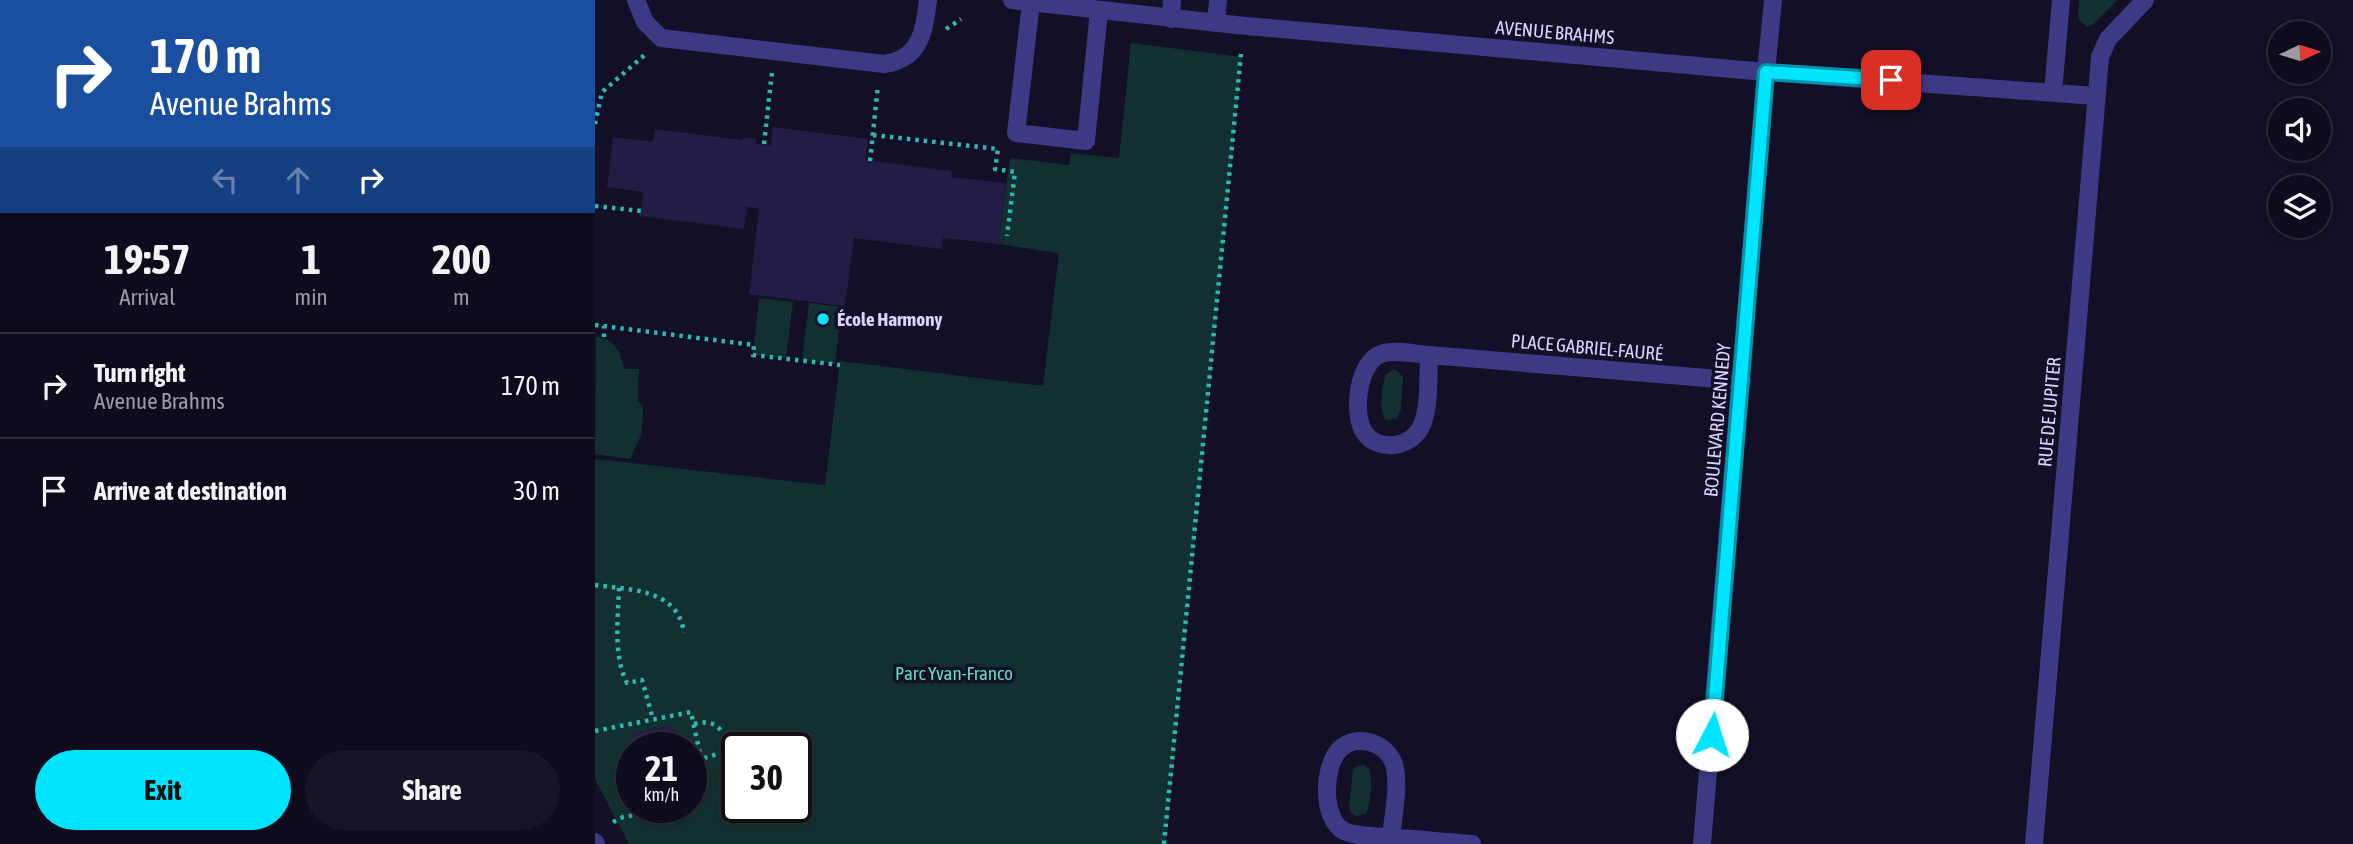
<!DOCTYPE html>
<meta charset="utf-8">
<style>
:root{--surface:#0e0b1c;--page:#171425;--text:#f1f3f6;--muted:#9b9ba3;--line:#2e2b3b;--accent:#00e5ff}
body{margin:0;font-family:"Asap Condensed",sans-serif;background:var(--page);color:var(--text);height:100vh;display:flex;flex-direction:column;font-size:26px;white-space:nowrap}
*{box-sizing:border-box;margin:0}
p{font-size:23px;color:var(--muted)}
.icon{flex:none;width:38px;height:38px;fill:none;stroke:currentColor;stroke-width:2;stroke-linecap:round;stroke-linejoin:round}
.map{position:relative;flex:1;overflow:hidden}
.sheet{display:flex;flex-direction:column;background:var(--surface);width:595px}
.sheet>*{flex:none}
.top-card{background:#1a4fa0;color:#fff;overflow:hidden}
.needle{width:46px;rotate:86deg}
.buttons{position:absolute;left:1673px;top:21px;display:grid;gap:14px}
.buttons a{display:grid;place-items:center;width:63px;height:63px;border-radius:50%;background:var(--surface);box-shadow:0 4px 10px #0003,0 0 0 2px var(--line);font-size:35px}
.speed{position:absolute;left:21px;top:732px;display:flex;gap:14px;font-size:35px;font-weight:700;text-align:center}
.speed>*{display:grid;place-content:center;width:91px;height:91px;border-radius:50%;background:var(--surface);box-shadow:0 4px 10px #0003,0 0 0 2px var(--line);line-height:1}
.speed small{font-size:18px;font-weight:400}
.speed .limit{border:4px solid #111;border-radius:10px;background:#fff;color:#111}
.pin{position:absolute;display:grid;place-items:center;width:60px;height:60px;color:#fff;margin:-30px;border-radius:14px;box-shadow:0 4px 10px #0006}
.me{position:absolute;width:77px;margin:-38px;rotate:5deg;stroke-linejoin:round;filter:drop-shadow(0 0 5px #0008)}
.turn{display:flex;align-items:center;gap:24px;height:147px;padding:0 35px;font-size:32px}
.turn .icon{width:91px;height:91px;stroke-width:2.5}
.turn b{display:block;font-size:49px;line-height:60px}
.lanes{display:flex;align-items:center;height:66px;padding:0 35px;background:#0003;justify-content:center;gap:35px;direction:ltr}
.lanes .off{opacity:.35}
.eta{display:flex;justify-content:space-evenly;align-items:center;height:119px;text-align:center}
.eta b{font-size:42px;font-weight:700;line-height:49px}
.cta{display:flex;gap:14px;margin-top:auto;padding:14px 35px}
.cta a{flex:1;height:80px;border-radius:42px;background:var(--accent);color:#111;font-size:28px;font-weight:700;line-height:80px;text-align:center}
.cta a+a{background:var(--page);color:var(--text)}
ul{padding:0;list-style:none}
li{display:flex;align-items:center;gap:21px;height:105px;padding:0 35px;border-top:2px solid var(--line)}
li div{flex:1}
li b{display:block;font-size:26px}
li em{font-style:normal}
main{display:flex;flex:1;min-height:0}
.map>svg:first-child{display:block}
</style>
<main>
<section class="sheet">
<div class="top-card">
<div class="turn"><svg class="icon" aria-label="right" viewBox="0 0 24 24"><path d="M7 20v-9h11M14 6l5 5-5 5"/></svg><div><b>170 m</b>Avenue Brahms</div></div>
<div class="lanes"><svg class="icon off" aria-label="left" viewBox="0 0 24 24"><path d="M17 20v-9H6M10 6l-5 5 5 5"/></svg><svg class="icon off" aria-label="ahead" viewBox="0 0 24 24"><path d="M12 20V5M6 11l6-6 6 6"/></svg><svg class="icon" aria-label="right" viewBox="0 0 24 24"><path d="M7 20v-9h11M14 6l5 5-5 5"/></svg></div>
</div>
<div class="eta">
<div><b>19:57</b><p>Arrival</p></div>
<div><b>1</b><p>min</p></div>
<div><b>200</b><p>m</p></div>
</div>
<ul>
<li><svg class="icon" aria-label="right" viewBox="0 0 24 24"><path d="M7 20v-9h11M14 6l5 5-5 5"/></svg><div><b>Turn right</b><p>Avenue Brahms</p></div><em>170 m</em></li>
<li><svg class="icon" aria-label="arrive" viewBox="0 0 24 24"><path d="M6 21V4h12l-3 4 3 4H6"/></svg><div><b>Arrive at destination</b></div><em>30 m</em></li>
</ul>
<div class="cta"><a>Exit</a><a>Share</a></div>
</section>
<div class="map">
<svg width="1758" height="844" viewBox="0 0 1758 844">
<rect width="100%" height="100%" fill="#130f26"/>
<path fill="#12302f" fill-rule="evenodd" d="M 1484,0 L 1522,0 L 1498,25 L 1492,27 L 1483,18 Z
M 536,43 L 647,57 L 571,844 L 34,844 L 0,779 L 0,459 L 230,485 L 245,361 L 448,386 L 464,253 L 403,244 L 415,158 L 474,165 L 476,153 L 524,158 ZM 37,747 L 96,747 L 96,807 L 37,807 ZM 142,747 L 201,747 L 201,807 L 142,807 Z
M 164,298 L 198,302 L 191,358 L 158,355 Z
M 214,303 L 247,307 L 240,364 L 207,360 Z
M 1,337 C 21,338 25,353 30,369 L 44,369 L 43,401 L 48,406 L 47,433 L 35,459 L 0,454 Z
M 800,369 L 808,377 L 806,409 L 801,419 L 791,420 C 783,409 787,387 791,374 Z
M 769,765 L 774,768 C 778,780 776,802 771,814 L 761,816 L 756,813 L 754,808 L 758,770 L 762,766 Z"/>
<path fill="#241b47" d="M 178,127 L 273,139 L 270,160 L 357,171 L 356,177 L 411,183 L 403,244 L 348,238 L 347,249 L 259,238 L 250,306 L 154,294 L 164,209 L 152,207 L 149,229 L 45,216 L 48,192 L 12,187 L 18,137 L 58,142 L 60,129 L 148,140 L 148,137 L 162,139 L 161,144 L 176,145 Z
M 77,725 L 82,747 L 41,747 L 38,733 Z"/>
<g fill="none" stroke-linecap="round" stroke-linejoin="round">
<path stroke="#2fb8b0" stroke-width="4.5" stroke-dasharray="3.5 5" stroke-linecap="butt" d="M 351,29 L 366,19
M 0,124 L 7,92 L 52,53
M 278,135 L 403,149 L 400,169 L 420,172 L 412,236
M 169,144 L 177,72
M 275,161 L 283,85
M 0,206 L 46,211
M 0,325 L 159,345 L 158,355 L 245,365
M 9,337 L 9,326
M 0,585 C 34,590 83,588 89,633
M 24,588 C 23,619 18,655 32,683 L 47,680 L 58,719
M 99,724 C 113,720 124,723 130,738 L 126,753 L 106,759
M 0,731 L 96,712 L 109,773 L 96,775
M 126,753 L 142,761
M 18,822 L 28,817 L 74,809 L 73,807
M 569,844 L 646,54"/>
<path stroke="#3d3a85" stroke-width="18" d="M 41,0 L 50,22 L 66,38 L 289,64 C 326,59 329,31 333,0
M 417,0 L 641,25 L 1171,72 L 1501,96
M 436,2 L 421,133 L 491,141 L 504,11
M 576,19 L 577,0
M 621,23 L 623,0
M 1458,92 L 1466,0
M 834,355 C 833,377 835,405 827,425 C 817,448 783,453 769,432 C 757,413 763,362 786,354 C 800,349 820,354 834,355 L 1147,381
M 796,837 C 798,816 804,789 800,768 C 795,744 764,732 745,749 C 728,765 726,819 749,831 C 762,837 779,836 792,837 C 820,839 849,842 877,844
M 0,842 L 1,844
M 1107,844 L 1171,72 L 1178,0
M 1439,844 L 1505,57 L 1513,39 L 1550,0"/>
</g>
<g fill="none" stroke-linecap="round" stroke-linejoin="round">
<g stroke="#0095a6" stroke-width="18">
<path id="route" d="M 1117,735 L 1171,72 L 1296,80"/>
</g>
<use href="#route" stroke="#00e5ff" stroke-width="12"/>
</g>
<circle fill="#00e5ff" stroke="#130f26" stroke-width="2.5" cx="228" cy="319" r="7"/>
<g text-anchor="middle" stroke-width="7" stroke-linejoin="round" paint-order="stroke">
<g font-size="19" fill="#d9d4ff" stroke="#130f26">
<text transform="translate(960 32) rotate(5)" y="7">AVENUE BRAHMS</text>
<text transform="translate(992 347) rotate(5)" y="7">PLACE GABRIEL-FAURÉ</text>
<text transform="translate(1454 412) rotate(-85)" y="7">RUE DE JUPITER</text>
<text transform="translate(1122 420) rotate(-85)" y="7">BOULEVARD KENNEDY</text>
</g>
<g font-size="19" font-weight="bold" fill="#d9d4ff" stroke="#130f26" text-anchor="start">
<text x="242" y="326">École Harmony</text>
</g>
<g font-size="19" fill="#5fe0c0" stroke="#130f26">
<text x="359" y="680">Parc Yvan-Franco</text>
</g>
</g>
</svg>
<div class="buttons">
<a><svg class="needle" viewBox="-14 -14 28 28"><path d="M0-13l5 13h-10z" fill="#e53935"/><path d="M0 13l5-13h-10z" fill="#9b9ba3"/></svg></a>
<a><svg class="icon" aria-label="sound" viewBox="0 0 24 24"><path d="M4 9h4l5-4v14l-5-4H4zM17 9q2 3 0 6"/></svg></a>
<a><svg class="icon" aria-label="layers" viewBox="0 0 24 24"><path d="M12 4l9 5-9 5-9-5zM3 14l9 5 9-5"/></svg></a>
</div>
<div class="speed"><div>21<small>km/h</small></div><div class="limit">30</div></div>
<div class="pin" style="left:1296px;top:80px;background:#d93025"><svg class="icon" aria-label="arrive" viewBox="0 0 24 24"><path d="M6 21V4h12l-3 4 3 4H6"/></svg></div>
<svg class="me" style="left:1117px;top:735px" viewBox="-20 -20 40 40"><circle r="19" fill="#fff"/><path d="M0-13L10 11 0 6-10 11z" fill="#00e5ff"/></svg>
</div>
</main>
